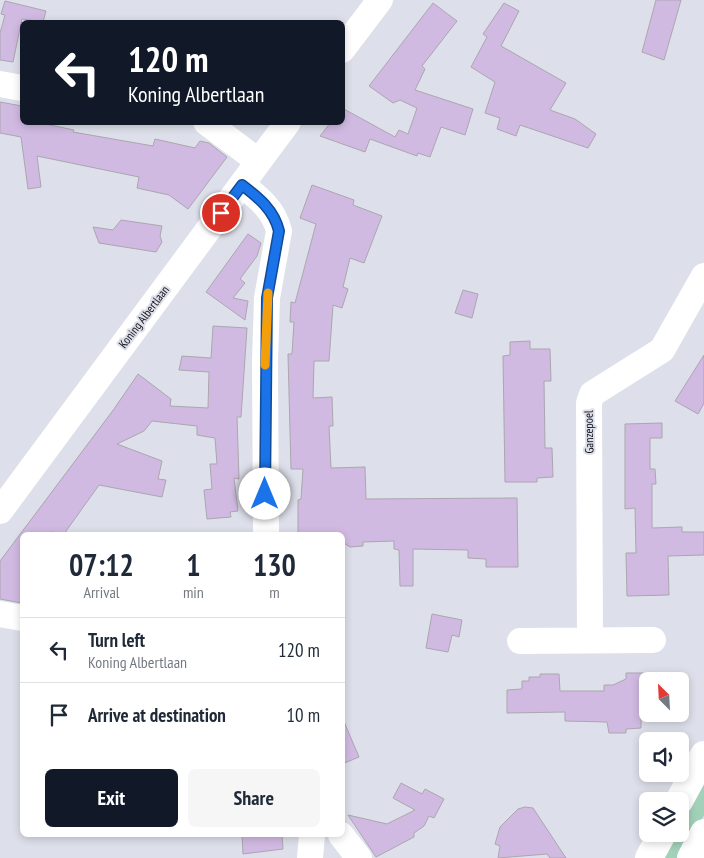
<!DOCTYPE html>
<style>
:root{--surface:#fff;--page:#f6f6f7;--text:#1f2937;--muted:#747a83;--line:#e0e1e3;--accent:#111827}
body{margin:0;font-family:"PT Sans Narrow",sans-serif;background:var(--page);color:var(--text);height:100vh;display:flex;flex-direction:column;font-size:19px;white-space:nowrap}
*{box-sizing:border-box;margin:0}
p{font-size:16px;color:var(--muted)}
.icon{flex:none;width:28px;height:28px;fill:none;stroke:currentColor;stroke-width:2;stroke-linecap:round;stroke-linejoin:round}
.map{position:relative;flex:1;overflow:hidden}
.side{position:absolute;left:20px;top:532px;width:325px;height:305px;display:flex;flex-direction:column;background:var(--surface);border-radius:8px;box-shadow:0 2px 8px #0003}
.side>*{flex:none}
.guide{position:absolute;left:20px;top:20px;width:325px;height:105px;border-radius:8px;box-shadow:0 2px 8px #0003;background:#111827;color:#fff;overflow:hidden}
.needle{width:32px;rotate:336deg}
.tools{position:absolute;left:639px;top:672px;display:grid;gap:10px}
.tools a{display:grid;place-items:center;width:50px;height:50px;border-radius:8px;background:var(--surface);box-shadow:0 2px 8px #0003;font-size:25px}
.pin{position:absolute;display:grid;place-items:center;width:42px;height:42px;color:#fff;margin:-21px;border:2px solid #fff;border-radius:50%;box-shadow:0 1px 5px #0007}
.me{position:absolute;width:55px;margin:-28px;rotate:0deg;stroke-linejoin:round;filter:drop-shadow(0 0 4px #0008)}
.turn{display:flex;align-items:center;gap:18px;height:105px;padding:0 25px;font-size:22px}
.turn .icon{width:65px;height:65px;stroke-width:2.5}
.turn b{display:block;font-size:35px;line-height:42px}
.eta{display:flex;justify-content:space-evenly;align-items:center;height:85px;text-align:center}
.eta b{font-size:30px;font-weight:700;line-height:35px}
.primary-button{display:flex;gap:10px;margin-top:auto;padding:10px 25px}
.primary-button a{flex:1;height:58px;border-radius:8px;background:var(--accent);color:#fff;font-size:20px;font-weight:700;line-height:58px;text-align:center}
.primary-button a+a{background:var(--page);color:var(--text)}
ul{padding:0;list-style:none}
li{display:flex;align-items:center;gap:15px;height:65px;padding:0 25px;border-top:1px solid var(--line)}
li div{flex:1}
li b{display:block;font-size:19px}
li em{font-style:normal}
.map>svg:first-child{display:block}
</style>
<div class="map">
<svg width="704" height="858" viewBox="0 0 704 858">
<rect width="100%" height="100%" fill="#dddfea"/>
<path fill="#a2d1b9" d="M 704,775 L 704,815 L 681,858 L 660,858 L 673,834 L 680,834 L 680,821 Z"/>
<path fill="#d1bae2" stroke="#aba6af" d="M 656,0 L 681,0 L 664,60 L 642,52 Z
M 5,1 L 46,11 L 43,22 L 22,19 L 13,62 L 0,60 L 0,33 L 5,15 L 1,14 Z
M 433,3 L 457,21 L 422,66 L 425,69 L 415,90 L 473,109 L 465,135 L 441,127 L 430,157 L 418,153 L 417,156 L 370,139 L 365,152 L 320,136 L 331,122 L 342,122 L 342,108 L 395,137 L 399,130 L 408,134 L 417,108 L 400,100 L 393,103 L 369,86 Z
M 504,3 L 519,11 L 501,46 L 566,83 L 550,110 L 575,119 L 596,134 L 588,148 L 520,125 L 516,136 L 497,129 L 500,118 L 485,113 L 495,82 L 471,67 L 487,37 L 483,34 Z
M 0,102 L 22,106 L 22,122 L 36,122 L 74,130 L 73,132 L 153,146 L 155,139 L 195,148 L 200,141 L 209,143 L 227,157 L 188,209 L 169,195 L 137,188 L 139,177 L 37,156 L 41,187 L 28,189 L 21,137 L 0,133 Z
M 312,185 L 354,200 L 353,205 L 382,216 L 364,263 L 350,258 L 343,287 L 348,289 L 342,308 L 333,305 L 329,361 L 314,361 L 313,398 L 332,397 L 333,426 L 329,426 L 331,468 L 365,467 L 366,499 L 517,498 L 518,567 L 486,567 L 486,559 L 468,558 L 468,550 L 413,549 L 413,586 L 400,586 L 399,550 L 394,549 L 394,541 L 363,542 L 363,546 L 350,547 L 342,542 L 342,535 L 298,535 L 298,500 L 301,499 L 303,469 L 291,469 L 288,354 L 292,354 L 294,322 L 290,322 L 291,302 L 295,303 L 316,224 L 300,218 Z
M 121,220 L 162,226 L 160,236 L 162,242 L 156,252 L 99,243 L 93,227 L 113,230 Z
M 248,234 L 261,243 L 257,256 L 240,279 L 245,283 L 233,298 L 248,301 L 245,320 L 206,292 Z
M 463,290 L 478,294 L 472,318 L 455,313 Z
M 213,326 L 247,328 L 241,417 L 237,417 L 239,479 L 234,478 L 238,511 L 230,512 L 231,517 L 207,519 L 204,490 L 212,489 L 210,464 L 217,464 L 215,438 L 197,435 L 197,426 L 152,421 L 144,431 L 117,444 L 162,461 L 158,479 L 166,480 L 162,497 L 99,485 L 64,534 L 51,532 L 49,535 L 22,535 L 22,603 L 0,599 L 0,561 L 114,409 L 138,374 L 171,399 L 170,406 L 208,408 L 209,372 L 179,370 L 182,356 L 211,358 Z
M 530,341 L 530,349 L 550,349 L 551,381 L 544,381 L 545,448 L 552,448 L 553,477 L 537,478 L 537,482 L 505,482 L 503,356 L 510,355 L 510,342 Z
M 704,355 L 704,403 L 698,414 L 675,401 Z
M 662,423 L 662,438 L 650,438 L 650,469 L 655,469 L 656,484 L 652,484 L 652,528 L 682,527 L 682,532 L 704,532 L 704,555 L 668,556 L 669,595 L 627,596 L 626,553 L 636,553 L 635,508 L 625,509 L 625,424 Z
M 432,614 L 462,620 L 459,637 L 452,635 L 448,652 L 426,648 Z
M 626,673 L 648,673 L 648,694 L 641,707 L 641,728 L 626,729 L 626,733 L 609,733 L 607,722 L 565,721 L 565,712 L 507,713 L 507,690 L 522,689 L 522,681 L 529,681 L 529,677 L 540,677 L 540,674 L 559,674 L 560,691 L 604,691 L 604,685 L 613,685 L 626,679 Z
M 342,717 L 359,757 L 342,764 Z
M 401,783 L 422,794 L 425,789 L 444,799 L 434,818 L 429,816 L 424,826 L 414,833 L 414,837 L 376,857 L 348,815 L 387,824 L 415,810 L 393,798 Z
M 525,807 L 533,808 L 566,858 L 550,858 L 547,854 L 498,858 L 500,846 L 495,844 L 500,827 L 518,809 Z
M 242,835 L 282,835 L 283,849 L 243,854 Z"/>
<g fill="none" stroke-linecap="round" stroke-linejoin="round">
<path stroke="#fff" stroke-width="26" d="M 342,50 L 380,0
M 0,84 L 22,88
M 206,122 L 258,161
M 242,185 C 259,198 274,210 279,231 L 267,298 L 265,361 L 266,535
M 0,511 L 288,122
M 0,614 L 22,618
M 590,639 L 589,403 L 592,394 L 662,350 L 704,276
M 520,641 L 653,640
M 341,835 L 359,858
M 310,858 L 312,835"/>
<path stroke="#fff" stroke-width="28" d="M 679,801 L 704,755
M 649,858 L 662,834
M 691,858 L 704,833"/>
</g>
<g fill="none" stroke-linecap="round" stroke-linejoin="round">
<g stroke="#114b97" stroke-width="12">
<path id="route" d="M 221,213 L 242,185 C 259,198 274,210 279,231 L 267,298 L 265,494"/>
</g>
<use href="#route" stroke="#1a73e8" stroke-width="9"/>
<path stroke="#f59e0b" stroke-width="9" d="M 265,365 L 268,293"/>
</g>
<g text-anchor="middle" stroke-width="4" stroke-linejoin="round" paint-order="stroke">
<g font-size="12" fill="#141418" stroke="#dddfea">
<text transform="translate(144 317) rotate(-53)" y="4">Koning Albertlaan</text>
<text transform="translate(589 432) rotate(-91)" y="4">Ganzepoel</text>
</g>
</g>
</svg>
<div class="tools">
<a><svg class="needle" viewBox="-14 -14 28 28"><path d="M0-13l5 13h-10z" fill="#e53935"/><path d="M0 13l5-13h-10z" fill="#747a83"/></svg></a>
<a><svg class="icon" aria-label="sound" viewBox="0 0 24 24"><path d="M4 9h4l5-4v14l-5-4H4zM17 9q2 3 0 6"/></svg></a>
<a><svg class="icon" aria-label="layers" viewBox="0 0 24 24"><path d="M12 4l9 5-9 5-9-5zM3 14l9 5 9-5"/></svg></a>
</div>
<div class="pin" style="left:221px;top:213px;background:#d93025"><svg class="icon" aria-label="arrive" viewBox="0 0 24 24"><path d="M6 21V4h12l-3 4 3 4H6"/></svg></div>
<svg class="me" style="left:265px;top:494px" viewBox="-20 -20 40 40"><circle r="19" fill="#fff"/><path d="M0-13L10 11 0 6-10 11z" fill="#1a73e8"/></svg>
<div class="guide">
<div class="turn"><svg class="icon" aria-label="left" viewBox="0 0 24 24"><path d="M17 20v-9H6M10 6l-5 5 5 5"/></svg><div><b>120 m</b>Koning Albertlaan</div></div>
</div>
<section class="side">
<div class="eta">
<div><b>07:12</b><p>Arrival</p></div>
<div><b>1</b><p>min</p></div>
<div><b>130</b><p>m</p></div>
</div>
<ul>
<li><svg class="icon" aria-label="left" viewBox="0 0 24 24"><path d="M17 20v-9H6M10 6l-5 5 5 5"/></svg><div><b>Turn left</b><p>Koning Albertlaan</p></div><em>120 m</em></li>
<li><svg class="icon" aria-label="arrive" viewBox="0 0 24 24"><path d="M6 21V4h12l-3 4 3 4H6"/></svg><div><b>Arrive at destination</b></div><em>10 m</em></li>
</ul>
<div class="primary-button"><a>Exit</a><a>Share</a></div>
</section>
</div>
